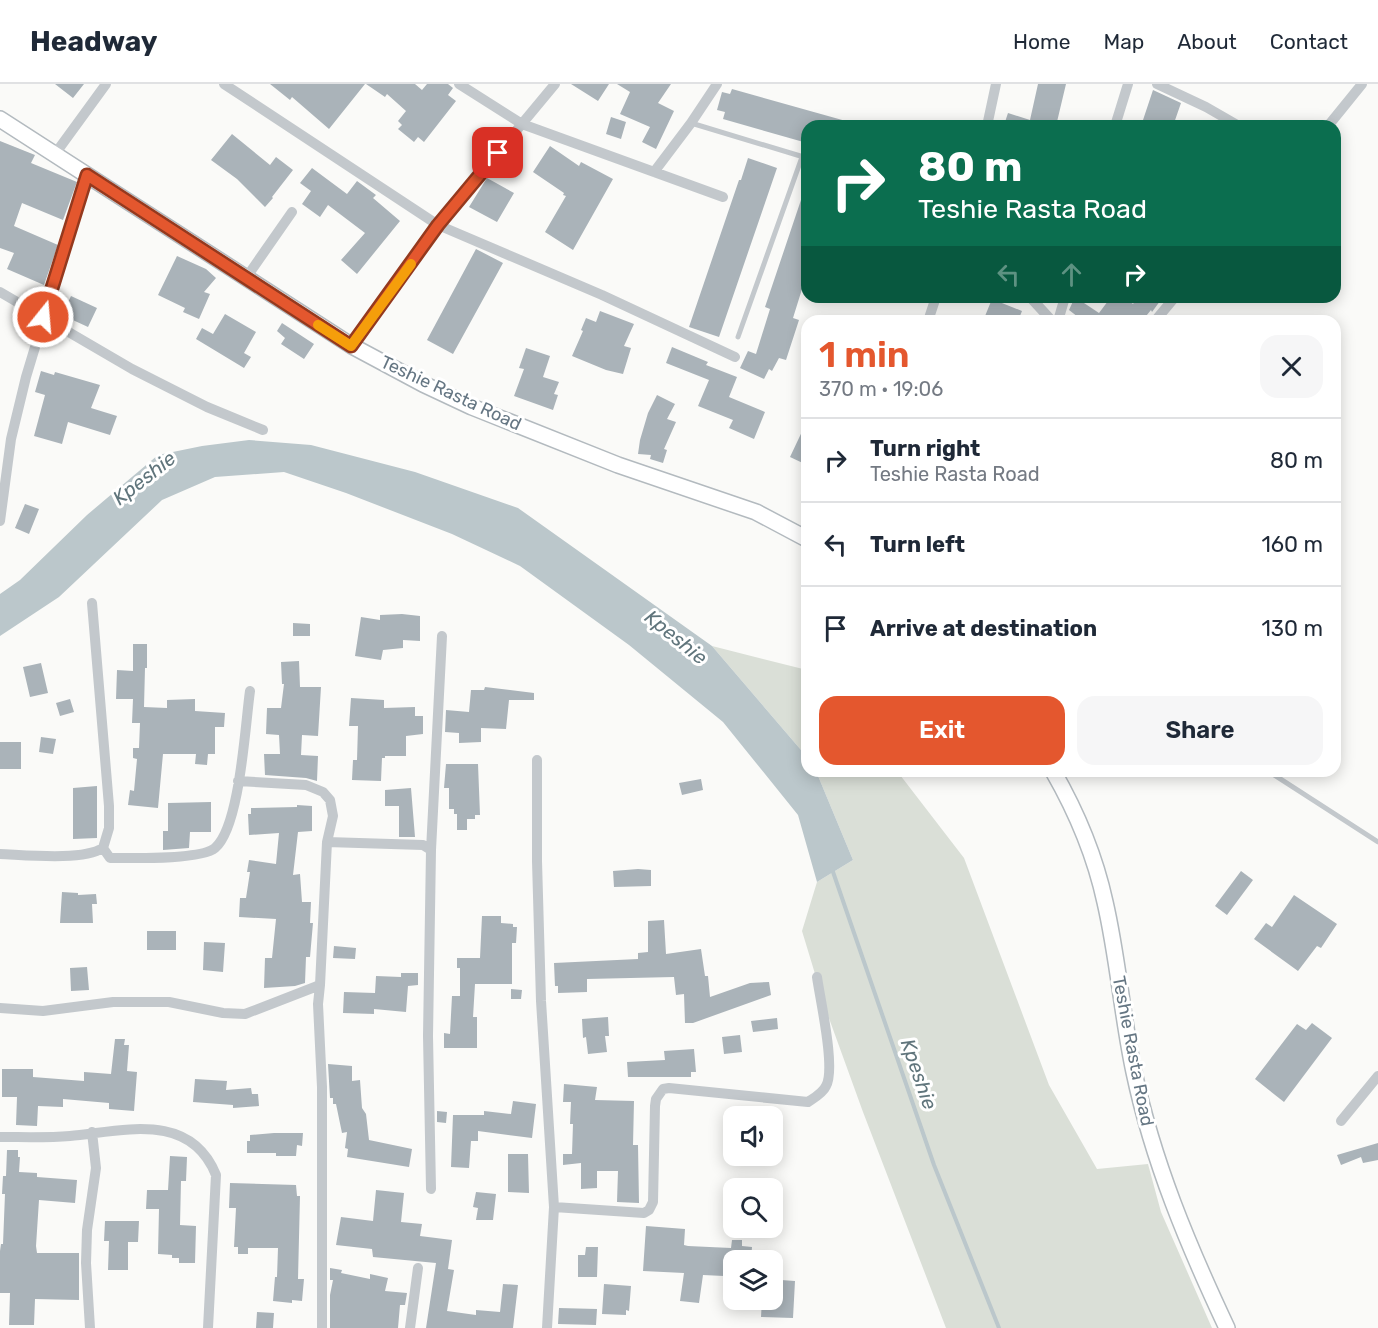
<!DOCTYPE html>
<meta charset="utf-8">
<style>
:root{--surface:#fff;--page:#f6f6f7;--text:#1f2937;--muted:#747a83;--line:#e0e1e3;--accent:#e4572e}
body{margin:0;font-family:Rubik,sans-serif;background:var(--page);color:var(--text);height:100vh;display:flex;flex-direction:column;font-size:22px;white-space:nowrap}
*{box-sizing:border-box;margin:0}
p{font-size:20px;color:var(--muted)}
.icon{flex:none;width:33px;height:33px;fill:none;stroke:currentColor;stroke-width:2;stroke-linecap:round;stroke-linejoin:round}
.map{position:relative;flex:1;overflow:hidden}
.sheet{position:absolute;left:801px;top:231px;width:540px;height:462px;display:flex;flex-direction:column;background:var(--surface);border-radius:18px;box-shadow:0 3px 15px #0003}
.sheet>*{flex:none}
.guide{position:absolute;left:801px;top:36px;width:540px;height:183px;border-radius:18px;box-shadow:0 3px 15px #0003;background:#0b6e4f;color:#fff;overflow:hidden}
.tools{position:absolute;left:723px;top:1022px;display:grid;gap:12px}
.tools a{display:grid;place-items:center;width:60px;height:60px;border-radius:12px;background:var(--surface);box-shadow:0 3px 15px #0003;font-size:30px}
.pin{position:absolute;display:grid;place-items:center;width:51px;height:51px;color:#fff;margin:-26px;border-radius:12px;box-shadow:0 3px 9px #0006}
.me{position:absolute;width:66px;margin:-33px;rotate:17deg;stroke-linejoin:round;filter:drop-shadow(0 0 4px #0008)}
.turn{display:flex;align-items:center;gap:21px;height:126px;padding:0 18px;font-size:27px}
.turn .icon{width:78px;height:78px;stroke-width:2.5}
.turn b{display:block;font-size:42px;line-height:51px}
.lanes{display:flex;align-items:center;height:57px;padding:0 18px;background:#0003;justify-content:center;gap:30px;direction:ltr}
.lanes .off{opacity:.35}
.round{display:grid;place-items:center;flex:none;width:63px;height:63px;border-radius:18px;background:var(--page)}
.head{display:flex;align-items:center;justify-content:space-between;height:102px;padding:0 18px}
h1{font-size:36px;font-weight:600;line-height:45px;color:var(--accent)}
.cta{display:flex;gap:12px;margin-top:auto;padding:12px 18px}
.cta a{flex:1;height:69px;border-radius:18px;background:var(--accent);color:#fff;font-size:24px;font-weight:600;line-height:69px;text-align:center}
.cta a+a{background:var(--page);color:var(--text)}
ul{padding:0;list-style:none}
li{display:flex;align-items:center;gap:18px;height:84px;padding:0 18px;border-top:2px solid var(--line)}
li div{flex:1}
li b{display:block;font-size:22px}
li em{font-style:normal}
header{display:flex;align-items:center;gap:36px;box-sizing:border-box;height:84px;padding:0 30px;background:var(--surface);border-bottom:2px solid var(--line)}
header strong{font-size:28px}
nav{display:flex;gap:33px;margin-inline-start:auto;font-size:21px}
.map>svg:first-child{display:block}
</style>
<header>
<strong>Headway</strong>
<nav><a>Home</a><a>Map</a><a>About</a><a>Contact</a></nav>
</header>
<div class="map">
<svg width="1378" height="1244" viewBox="0 0 1378 1244">
<rect width="100%" height="100%" fill="#fafaf8"/>
<path fill="#dadfd7" d="M 712,562 L 807,586 L 807,673 Z
M 816,687 L 897,687 L 964,774 L 1049,1001 L 1097,1085 L 1148,1080 L 1161,1128 L 1212,1244 L 946,1244 L 863,1028 L 826,926 L 802,847 L 817,798 L 853,776 Z"/>
<path fill="#bbc7cb" d="M 249,356 L 311,361 L 415,388 L 518,424 L 712,562 L 807,673 L 807,687 L 816,687 L 853,776 L 817,798 L 798,731 L 723,638 L 629,561 L 520,482 L 452,450 L 346,409 L 284,388 L 215,393 L 162,416 L 59,513 L 0,552 L 0,510 L 20,496 L 87,431 L 158,371 L 202,362 Z"/>
<g fill="none" stroke-linecap="round" stroke-linejoin="round">
<path stroke="#bbc7cb" stroke-width="4" d="M 832,785 L 934,1081 L 999,1244"/>
</g>
<path fill="#aab3b9" d="M 55,0 L 84,0 L 73,14 Z
M 270,0 L 365,0 L 329,45 L 292,13 L 290,16 Z
M 366,0 L 415,0 L 422,6 L 427,0 L 448,0 L 453,4 L 448,11 L 456,17 L 424,58 L 418,53 L 414,58 L 398,45 L 402,41 L 398,37 L 406,27 L 387,10 L 385,13 Z
M 571,0 L 609,0 L 598,17 Z
M 617,0 L 671,0 L 658,19 L 674,27 L 656,65 L 642,58 L 650,43 L 620,30 L 630,8 Z
M 1038,0 L 1066,0 L 1056,42 L 1017,42 L 1005,38 L 1008,29 L 1030,36 Z
M 732,5 L 853,39 L 852,42 L 807,42 L 807,59 L 723,35 L 725,28 L 717,26 L 722,8 L 730,10 Z
M 1153,6 L 1181,19 L 1173,42 L 1141,42 Z
M 611,33 L 626,38 L 621,55 L 606,50 Z
M 232,50 L 270,81 L 276,73 L 293,86 L 272,113 L 273,114 L 265,123 L 237,95 L 211,76 Z
M 0,57 L 35,71 L 31,79 L 77,98 L 63,136 L 22,119 L 14,142 L 58,161 L 44,201 L 7,185 L 14,169 L 0,164 Z
M 550,62 L 579,82 L 581,78 L 613,95 L 573,166 L 545,148 L 566,112 L 563,111 L 564,109 L 533,88 Z
M 748,74 L 777,84 L 719,253 L 689,243 L 739,96 L 741,96 Z
M 312,84 L 347,110 L 357,97 L 376,111 L 373,114 L 400,137 L 357,190 L 341,176 L 365,149 L 328,121 L 320,133 L 302,120 L 311,107 L 300,99 Z
M 487,94 L 514,109 L 497,138 L 469,123 Z
M 805,104 L 807,104 L 807,189 L 793,234 L 799,236 L 786,276 L 779,274 L 772,287 L 769,285 L 764,295 L 740,284 L 748,267 L 756,270 L 770,225 L 765,223 Z
M 476,165 L 503,179 L 453,270 L 427,256 Z
M 177,172 L 206,185 L 216,194 L 204,208 L 210,210 L 199,235 L 183,228 L 185,224 L 158,211 Z
M 71,212 L 97,224 L 88,243 L 62,231 Z
M 1075,213 L 1099,229 L 1111,213 L 1120,213 L 1127,219 L 1129,217 L 1133,220 L 1138,213 L 1163,213 L 1152,228 L 1151,226 L 1142,237 L 1073,237 L 1078,233 L 1069,226 Z
M 992,215 L 1022,227 L 1018,237 L 983,237 Z
M 600,227 L 634,240 L 624,262 L 631,264 L 623,290 L 606,286 L 572,272 L 583,247 L 581,246 L 586,234 L 596,238 Z
M 225,230 L 256,248 L 244,269 L 251,273 L 244,284 L 196,255 L 202,244 L 213,250 Z
M 282,239 L 314,260 L 304,275 L 281,260 L 285,254 L 277,247 Z
M 672,263 L 708,278 L 706,281 L 737,293 L 729,313 L 765,328 L 754,355 L 729,344 L 733,336 L 698,322 L 709,296 L 666,279 Z
M 526,264 L 550,272 L 543,293 L 559,298 L 554,310 L 558,311 L 553,326 L 514,312 L 524,285 L 519,284 Z
M 41,287 L 54,291 L 55,288 L 100,301 L 91,324 L 117,332 L 110,351 L 68,338 L 62,360 L 34,352 L 45,311 L 35,308 Z
M 657,311 L 675,320 L 667,335 L 676,338 L 664,365 L 667,366 L 663,379 L 650,375 L 651,371 L 638,370 L 640,356 L 648,329 Z
M 807,337 L 807,381 L 790,373 Z
M 25,420 L 39,425 L 29,450 L 15,444 Z
M 402,530 L 420,532 L 420,557 L 403,556 L 403,564 L 383,566 L 381,576 L 355,572 L 361,533 L 380,536 L 380,531 Z
M 293,539 L 310,540 L 310,552 L 293,552 Z
M 133,560 L 147,560 L 147,584 L 145,584 L 144,623 L 167,624 L 167,616 L 195,615 L 195,627 L 225,629 L 224,643 L 215,643 L 215,670 L 208,670 L 207,681 L 195,680 L 196,670 L 163,670 L 158,724 L 128,721 L 130,706 L 134,707 L 137,675 L 133,674 L 133,664 L 139,664 L 140,639 L 132,639 L 133,615 L 116,615 L 117,586 L 133,587 Z
M 299,577 L 300,603 L 321,603 L 318,652 L 302,651 L 301,671 L 318,672 L 317,697 L 306,694 L 265,691 L 264,670 L 280,670 L 279,651 L 266,650 L 267,624 L 281,624 L 284,600 L 282,600 L 281,578 Z
M 41,579 L 48,609 L 30,613 L 23,583 Z
M 485,603 L 534,609 L 534,616 L 509,616 L 506,645 L 481,644 L 481,658 L 459,659 L 459,649 L 445,648 L 446,626 L 469,628 L 471,606 L 484,606 Z
M 351,614 L 384,616 L 384,624 L 415,623 L 415,632 L 423,632 L 423,650 L 406,652 L 406,672 L 385,672 L 385,674 L 382,674 L 381,697 L 352,696 L 353,676 L 357,676 L 358,642 L 349,642 Z
M 70,615 L 74,628 L 60,632 L 56,619 Z
M 41,653 L 56,655 L 53,670 L 39,668 Z
M 0,658 L 21,658 L 21,685 L 0,685 Z
M 446,680 L 478,680 L 480,731 L 475,731 L 475,735 L 467,735 L 467,746 L 457,746 L 457,730 L 454,730 L 454,725 L 449,725 L 449,704 L 444,704 Z
M 701,695 L 703,706 L 682,711 L 679,699 Z
M 97,702 L 97,754 L 73,755 L 73,704 Z
M 411,704 L 415,753 L 399,753 L 399,722 L 385,722 L 385,706 Z
M 211,718 L 211,748 L 190,748 L 189,764 L 163,766 L 163,747 L 168,747 L 168,719 Z
M 297,721 L 312,722 L 312,747 L 298,748 L 293,791 L 300,790 L 302,818 L 311,818 L 310,839 L 313,839 L 310,873 L 306,873 L 305,899 L 295,902 L 264,904 L 265,874 L 272,874 L 276,835 L 239,833 L 240,814 L 246,814 L 250,788 L 247,788 L 249,776 L 276,780 L 279,749 L 249,751 L 248,730 L 251,730 L 251,724 L 297,723 Z
M 638,785 L 651,786 L 651,802 L 614,803 L 613,787 Z
M 1241,787 L 1253,796 L 1227,831 L 1215,822 Z
M 62,808 L 78,809 L 78,811 L 96,810 L 97,820 L 92,820 L 93,839 L 60,839 Z
M 1294,811 L 1337,840 L 1321,864 L 1317,862 L 1298,887 L 1254,855 L 1266,839 L 1272,843 Z
M 482,832 L 501,832 L 501,839 L 513,840 L 513,843 L 517,843 L 516,859 L 512,859 L 512,900 L 475,900 L 473,933 L 477,933 L 477,964 L 444,964 L 444,949 L 450,950 L 452,912 L 460,912 L 460,884 L 457,884 L 457,874 L 480,874 Z
M 664,836 L 666,870 L 701,865 L 705,892 L 708,892 L 710,913 L 750,899 L 769,898 L 771,911 L 693,939 L 685,939 L 684,910 L 676,911 L 674,893 L 587,895 L 587,908 L 558,909 L 558,902 L 555,902 L 554,879 L 638,875 L 638,869 L 648,868 L 648,837 Z
M 147,847 L 176,847 L 176,866 L 147,866 Z
M 204,858 L 225,859 L 223,888 L 203,886 Z
M 334,862 L 356,864 L 355,875 L 333,874 Z
M 87,883 L 89,906 L 71,907 L 70,884 Z
M 401,889 L 418,889 L 418,901 L 408,902 L 406,928 L 374,925 L 374,930 L 343,929 L 344,908 L 375,909 L 376,892 L 401,893 Z
M 511,905 L 522,906 L 521,915 L 511,915 Z
M 608,933 L 609,952 L 605,952 L 607,968 L 588,970 L 586,953 L 583,954 L 582,935 Z
M 777,934 L 778,945 L 753,948 L 751,937 Z
M 1312,939 L 1332,954 L 1284,1018 L 1255,995 L 1297,940 L 1306,946 Z
M 740,951 L 742,968 L 724,970 L 722,953 Z
M 115,955 L 125,955 L 124,961 L 129,961 L 127,987 L 137,988 L 134,1027 L 109,1025 L 109,1019 L 63,1015 L 63,1023 L 38,1022 L 37,1042 L 16,1041 L 17,1013 L 2,1013 L 2,985 L 33,985 L 33,993 L 84,997 L 84,988 L 111,990 Z
M 694,965 L 696,988 L 691,988 L 691,993 L 628,993 L 627,978 L 665,976 L 664,967 Z
M 328,980 L 352,982 L 352,997 L 360,996 L 362,1024 L 366,1030 L 369,1056 L 412,1065 L 409,1083 L 347,1073 L 348,1065 L 345,1064 L 347,1048 L 342,1049 L 336,1020 L 333,1020 L 333,1014 L 330,1014 Z
M 195,995 L 227,997 L 226,1006 L 251,1004 L 252,1010 L 258,1010 L 259,1022 L 233,1024 L 233,1021 L 193,1018 Z
M 564,1000 L 597,1003 L 595,1016 L 634,1017 L 633,1061 L 638,1061 L 639,1119 L 617,1118 L 618,1087 L 597,1087 L 597,1104 L 581,1105 L 581,1079 L 563,1081 L 563,1070 L 572,1070 L 573,1040 L 570,1040 L 571,1018 L 563,1018 Z
M 513,1017 L 536,1020 L 532,1054 L 478,1047 L 478,1057 L 471,1057 L 469,1084 L 451,1083 L 453,1031 L 484,1031 L 484,1027 L 511,1030 Z
M 437,1027 L 447,1028 L 446,1039 L 437,1038 Z
M 274,1049 L 303,1049 L 302,1062 L 297,1061 L 296,1072 L 276,1072 L 276,1069 L 247,1069 L 247,1057 L 250,1057 L 250,1051 Z
M 1378,1059 L 1378,1076 L 1363,1079 L 1361,1073 L 1341,1081 L 1337,1071 Z
M 7,1066 L 18,1066 L 18,1073 L 20,1073 L 19,1088 L 37,1089 L 37,1093 L 77,1096 L 75,1119 L 39,1116 L 36,1162 L 37,1169 L 79,1169 L 79,1216 L 35,1215 L 34,1241 L 9,1241 L 10,1209 L 0,1209 L 0,1167 L 1,1160 L 3,1160 L 5,1110 L 2,1110 L 3,1092 L 6,1092 Z
M 508,1070 L 528,1070 L 529,1109 L 508,1108 Z
M 170,1072 L 187,1073 L 186,1097 L 181,1097 L 180,1141 L 196,1142 L 195,1179 L 179,1179 L 179,1174 L 172,1174 L 172,1171 L 158,1170 L 159,1125 L 146,1125 L 147,1106 L 168,1106 Z
M 230,1099 L 296,1101 L 297,1112 L 300,1112 L 298,1195 L 304,1195 L 302,1217 L 292,1216 L 292,1219 L 273,1217 L 275,1193 L 277,1193 L 278,1164 L 248,1164 L 248,1170 L 238,1170 L 238,1163 L 234,1163 L 236,1124 L 229,1124 Z
M 376,1106 L 404,1109 L 401,1138 L 422,1140 L 420,1152 L 452,1156 L 448,1185 L 454,1186 L 447,1227 L 476,1231 L 476,1226 L 500,1228 L 503,1200 L 518,1201 L 513,1244 L 426,1244 L 436,1179 L 373,1173 L 372,1165 L 336,1161 L 341,1133 L 373,1137 Z
M 476,1108 L 496,1110 L 493,1136 L 476,1136 L 478,1124 L 473,1123 Z
M 105,1137 L 139,1137 L 138,1158 L 128,1158 L 128,1186 L 108,1186 L 109,1157 L 104,1157 Z
M 646,1142 L 685,1145 L 684,1161 L 688,1162 L 731,1164 L 732,1156 L 742,1156 L 742,1162 L 752,1163 L 751,1176 L 734,1174 L 734,1190 L 724,1189 L 724,1192 L 703,1191 L 699,1219 L 680,1217 L 684,1189 L 643,1187 Z
M 586,1163 L 598,1163 L 597,1193 L 578,1193 L 578,1171 L 585,1171 Z
M 330,1184 L 342,1186 L 341,1189 L 370,1195 L 370,1190 L 388,1194 L 385,1207 L 407,1209 L 405,1221 L 400,1221 L 398,1244 L 330,1244 L 330,1211 L 333,1196 L 330,1196 Z
M 781,1196 L 795,1197 L 793,1234 L 761,1233 L 762,1215 L 772,1215 L 772,1211 L 780,1211 Z
M 604,1200 L 631,1202 L 629,1227 L 626,1226 L 626,1231 L 602,1230 Z
M 559,1224 L 597,1225 L 596,1241 L 558,1240 Z
M 257,1228 L 274,1229 L 273,1244 L 256,1244 Z"/>
<g fill="none" stroke-linecap="round" stroke-linejoin="round">
<g stroke="#b3babf" stroke-width="18">
<path id="secondary" d="M 0,35 L 352,262 L 423,300 L 472,323 L 618,381 L 756,428 L 807,455
M 1053,687 C 1076,727 1095,772 1105,818 C 1118,874 1122,932 1134,988 C 1153,1078 1188,1161 1227,1244"/>
</g>
<path stroke="#c3c8cc" stroke-width="5" d="M 691,39 L 807,74
M 738,253 L 802,73
M 1268,687 L 1378,758"/>
<path stroke="#c3c8cc" stroke-width="10" d="M 224,0 L 438,141 L 602,211 L 735,273
M 459,0 L 522,40 L 723,113
M 1157,0 L 1206,23 L 1239,42
M 987,42 L 996,0
M 1115,42 L 1128,0
M 1328,42 L 1362,0
M 55,70 L 106,0
M 654,88 L 691,39 L 717,0
M 246,194 L 292,128
M 0,208 L 132,285 L 207,323 L 263,346
M 1030,213 L 1052,237
M 928,237 L 936,213
M 1058,237 L 1065,213
M 1155,237 L 1175,213
M 352,262 L 438,141 L 555,0
M 0,437 L 11,355 L 26,293 L 87,91
M 537,676 L 537,777 L 541,917 L 554,1123 L 547,1244
M 238,697 L 306,701 L 323,708 L 330,716 L 333,732 L 327,758 L 320,901 L 318,920 L 322,1003 L 322,1244
M 327,758 L 423,761 L 431,766 L 428,952 L 431,1105
M 103,764 L 110,774 C 130,774 201,776 215,764 C 240,743 245,642 250,607
M 431,766 L 442,552
M 0,770 C 26,771 82,777 103,764 L 109,744 L 109,722 L 92,519
M 0,924 L 43,927 L 113,918 L 169,918 L 223,929 L 245,930 L 320,901
M 1341,1037 L 1378,992
M 0,1053 C 23,1053 47,1054 70,1052 C 123,1047 190,1027 216,1091 L 208,1244
M 554,1123 L 644,1129 L 649,1126 L 653,1118 L 655,1022 L 656,1015 L 663,1005 L 669,1004 L 808,1018 C 814,1014 823,1009 826,1002 C 836,985 820,915 817,893
M 90,1244 L 86,1179 L 87,1146 L 96,1084 L 92,1048
M 410,1244 L 418,1184"/>
<use href="#secondary" stroke="#fff" stroke-width="15"/>
</g>
<g fill="none" stroke-linecap="round" stroke-linejoin="round">
<g stroke="#94391e" stroke-width="15">
<path id="route" d="M 43,233 L 87,91 L 351,262 L 438,141 L 498,69"/>
</g>
<use href="#route" stroke="#e4572e" stroke-width="10"/>
<path stroke="#f59e0b" stroke-width="10" d="M 318,241 L 351,262 L 411,180"/>
</g>
<g text-anchor="middle" stroke-width="6" stroke-linejoin="round" paint-order="stroke">
<g font-size="18" fill="#657683" stroke="#fff">
<text transform="translate(451 309) rotate(25)" y="6">Teshie Rasta Road</text>
<text transform="translate(1133 967) rotate(79)" y="6">Teshie Rasta Road</text>
</g>
<g font-size="20" font-style="italic" fill="#60757c" stroke="#fff">
<text transform="translate(144 394) rotate(-38)" y="7">Kpeshie</text>
<text transform="translate(676 553) rotate(39)" y="7">Kpeshie</text>
<text transform="translate(919 990) rotate(71)" y="7">Kpeshie</text>
</g>
</g>
</svg>
<div class="tools">
<a><svg class="icon" aria-label="sound" viewBox="0 0 24 24"><path d="M4 9h4l5-4v14l-5-4H4zM17 9q2 3 0 6"/></svg></a>
<a><svg class="icon" aria-label="search" viewBox="0 0 24 24"><circle cx="10" cy="10" r="6"/><path d="M15 15l6 6"/></svg></a>
<a><svg class="icon" aria-label="layers" viewBox="0 0 24 24"><path d="M12 4l9 5-9 5-9-5zM3 14l9 5 9-5"/></svg></a>
</div>
<div class="pin" style="left:498px;top:69px;background:#d93025"><svg class="icon" aria-label="arrive" viewBox="0 0 24 24"><path d="M6 21V4h12l-3 4 3 4H6"/></svg></div>
<svg class="me" style="left:43px;top:233px" viewBox="-20 -20 40 40"><circle r="17" fill="#e4572e" stroke="#fff" stroke-width="3"/><path d="M0-11L8 9 0 5-8 9z" fill="#fff"/></svg>
<div class="guide">
<div class="turn"><svg class="icon" aria-label="right" viewBox="0 0 24 24"><path d="M7 20v-9h11M14 6l5 5-5 5"/></svg><div><b>80 m</b>Teshie Rasta Road</div></div>
<div class="lanes"><svg class="icon off" aria-label="left" viewBox="0 0 24 24"><path d="M17 20v-9H6M10 6l-5 5 5 5"/></svg><svg class="icon off" aria-label="ahead" viewBox="0 0 24 24"><path d="M12 20V5M6 11l6-6 6 6"/></svg><svg class="icon" aria-label="right" viewBox="0 0 24 24"><path d="M7 20v-9h11M14 6l5 5-5 5"/></svg></div>
</div>
<section class="sheet">
<div class="head"><div><h1>1 min</h1><p>370 m · 19:06</p></div><a class="round"><svg class="icon" aria-label="close" viewBox="0 0 24 24"><path d="M6 6l12 12M18 6L6 18"/></svg></a></div>
<ul>
<li><svg class="icon" aria-label="right" viewBox="0 0 24 24"><path d="M7 20v-9h11M14 6l5 5-5 5"/></svg><div><b>Turn right</b><p>Teshie Rasta Road</p></div><em>80 m</em></li>
<li><svg class="icon" aria-label="left" viewBox="0 0 24 24"><path d="M17 20v-9H6M10 6l-5 5 5 5"/></svg><div><b>Turn left</b></div><em>160 m</em></li>
<li><svg class="icon" aria-label="arrive" viewBox="0 0 24 24"><path d="M6 21V4h12l-3 4 3 4H6"/></svg><div><b>Arrive at destination</b></div><em>130 m</em></li>
</ul>
<div class="cta"><a>Exit</a><a>Share</a></div>
</section>
</div>
